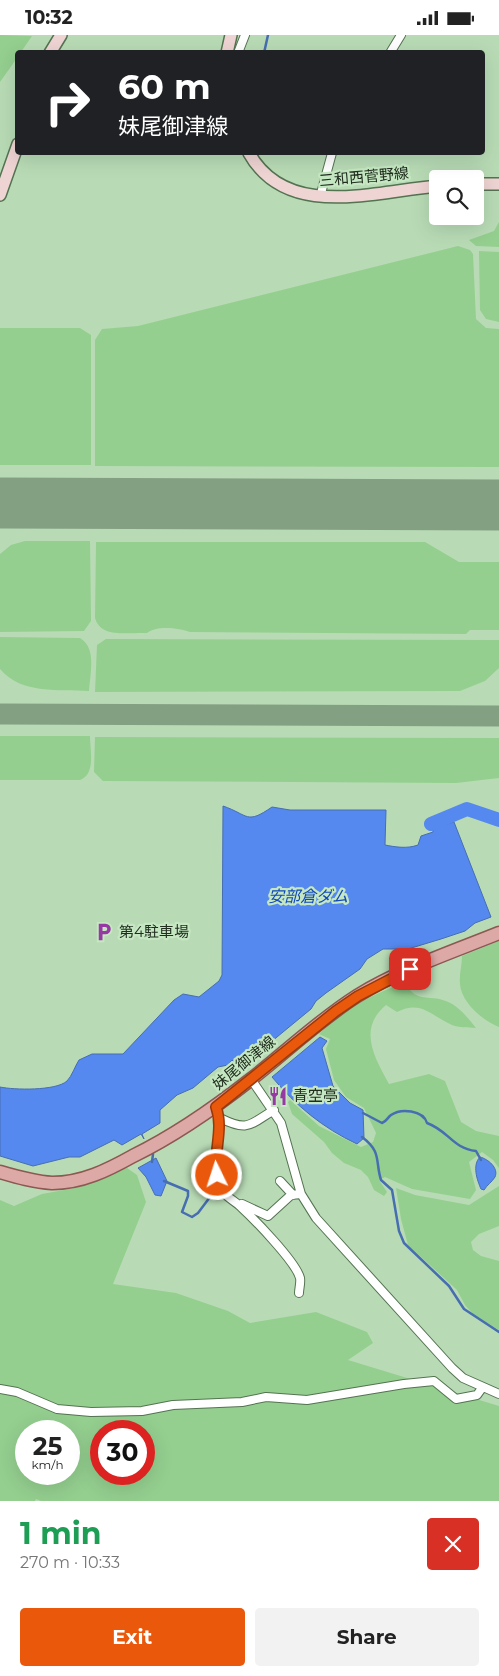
<!DOCTYPE html>
<meta charset="utf-8">
<style>
:root{--surface:#fff;--page:#f2f2f2;--text:#222;--muted:#767676;--accent:#ea580c}
body{margin:0;font-family:Montserrat,"Noto Sans JP",sans-serif;background:var(--page);color:var(--text);height:100vh;display:flex;flex-direction:column;font-size:19px;white-space:nowrap}
*{box-sizing:border-box;margin:0}
p{font-size:16px;color:var(--muted)}
.icon{flex:none;width:28px;height:28px;fill:none;stroke:currentColor;stroke-width:2;stroke-linecap:round;stroke-linejoin:round}
.map{position:relative;height:1466px;overflow:hidden}
.drawer{display:flex;flex-direction:column;background:var(--surface);flex:1}
.drawer>*{flex:none}
.banner{position:absolute;left:15px;top:15px;width:470px;height:105px;border-radius:5px;box-shadow:0 5px 20px #0002;background:#202124;color:#fff;overflow:hidden}
.fabs{position:absolute;left:429px;top:135px;display:grid;gap:10px}
.fabs a{display:grid;place-items:center;width:55px;height:55px;border-radius:5px;background:var(--surface);box-shadow:0 5px 20px #0002;font-size:25px}
.speed{position:absolute;left:15px;top:1385px;display:flex;gap:10px;font-size:25px;font-weight:700;text-align:center}
.speed>*{display:grid;place-content:center;width:65px;height:65px;border-radius:50%;background:var(--surface);box-shadow:0 5px 20px #0002;line-height:1}
.speed small{font-size:12px;font-weight:400}
.speed .limit{border:8px solid #d22;background:#fff;color:#111}
.pin{position:absolute;display:grid;place-items:center;width:42px;height:42px;color:#fff;margin:-21px;border-radius:10px;box-shadow:0 2px 8px #0006}
.me{position:absolute;width:55px;margin:-28px;rotate:356deg;stroke-linejoin:round;filter:drop-shadow(0 0 4px #0008)}
.turn{display:flex;align-items:center;gap:18px;height:105px;padding:0 20px;font-size:22px}
.turn .icon{width:65px;height:65px;stroke-width:2.5}
.turn b{display:block;font-size:35px;line-height:42px}
.round{display:grid;place-items:center;flex:none;width:52px;height:52px;border-radius:5px;background:var(--page)}
.headline{display:flex;align-items:center;justify-content:space-between;height:85px;padding:0 20px}
h1{font-size:30px;font-weight:700;line-height:38px;color:#1e9e55}
.action{display:flex;gap:10px;margin-top:auto;padding:10px 20px}
.action a{flex:1;height:58px;border-radius:5px;background:var(--accent);color:#fff;font-size:20px;font-weight:700;line-height:58px;text-align:center}
.action a+a{background:var(--page);color:var(--text)}
.status{display:flex;justify-content:space-between;align-items:center;height:35px;padding:0 25px;background:var(--surface);direction:ltr}
.status svg{height:14px;fill:currentColor}
.map>svg:first-child{display:block}
</style>
<div class="status"><b>10:32</b><svg viewBox="0 0 49 12"><path d="M0 12V9h3v3zM5 12V6h3v6zM10 12V3h3v9zM15 12V0h3v12zM26 1h20v11H26zM47 4h2v5h-2z"/></svg></div>
<div class="map">
<svg width="499" height="1466" viewBox="0 0 499 1466">
<rect width="100%" height="100%" fill="#b8dbb5"/>
<path fill="#94cf8f" fill-rule="evenodd" d="M 0,0 L 32,1 L 21,17 L 18,18 L 17,23 L 0,47 Z
M 499,187 L 499,212 L 476,211 L 469,205 L 494,196 Z
M 458,211 L 470,215 L 473,219 L 476,284 L 486,293 L 499,294 L 499,432 L 95,431 L 95,305 L 102,294 L 138,291 Z
M 479,216 L 499,217 L 499,287 L 486,284 L 480,275 Z
M 0,293 L 80,293 L 91,300 L 91,430 L 0,430 Z
M 25,506 L 90,506 L 91,586 L 84,596 L 0,597 L 0,519 L 11,510 Z
M 96,507 L 425,507 L 459,527 L 499,527 L 499,595 L 470,595 L 466,599 L 190,597 C 179,593 157,590 147,598 C 129,597 101,604 95,583 Z
M 0,602 L 80,603 C 97,613 90,638 89,656 C 59,654 22,660 0,634 Z
M 106,604 L 499,605 L 499,633 L 485,646 L 460,656 L 95,657 L 97,610 Z
M 0,701 L 90,701 C 90,716 96,739 80,745 L 0,745 Z
M 95,702 L 499,703 L 499,743 L 456,748 L 103,746 L 94,737 Z
M 499,906 L 499,992 C 483,986 461,967 460,949 C 459,940 462,930 462,921 Z
M 405,948 C 417,969 428,959 446,966 C 459,971 468,983 476,993 C 468,992 459,993 452,990 C 430,980 421,965 397,977 L 386,970 C 357,994 375,1023 389,1049 L 429,1039 L 445,1046 L 461,1087 L 476,1096 L 499,1101 L 499,1133 L 493,1125 L 482,1117 L 469,1127 L 476,1155 L 470,1164 L 412,1154 L 385,1142 L 379,1145 L 387,1157 L 384,1161 L 374,1155 L 368,1142 L 361,1135 L 344,1128 L 332,1118 L 324,1107 L 292,1079 L 288,1067 L 290,1065 L 319,1091 L 361,1112 L 373,1107 L 376,1098 L 364,1073 L 346,1062 L 334,1045 L 326,1014 L 330,1004 L 319,999 C 344,975 371,959 405,948 Z
M 127,1133 L 137,1140 L 146,1167 L 113,1249 L 176,1258 L 228,1276 L 250,1288 L 316,1277 L 367,1297 L 373,1308 L 348,1325 L 499,1371 L 499,1466 L 41,1466 L 36,1464 L 35,1466 L 0,1466 L 0,1165 L 14,1171 L 42,1159 L 75,1153 ZM 26,1396 L 69,1396 L 69,1439 L 26,1439 ZM 101,1396 L 144,1396 L 144,1439 L 101,1439 Z
M 499,1151 L 499,1191 L 479,1199 L 471,1207 L 473,1215 L 481,1221 L 499,1226 L 499,1295 L 473,1279 L 465,1270 L 457,1255 L 408,1210 L 401,1184 L 396,1153 L 415,1160 L 469,1170 Z"/>
<path fill="#5689ef" stroke="#466eb1" d="M 223,771 C 249,780 246,790 272,772 L 290,775 L 386,775 L 385,810 C 395,812 407,814 418,810 L 421,801 L 433,797 L 433,793 L 454,787 L 491,882 L 475,888 L 465,896 L 441,904 L 408,914 L 383,914 L 367,924 L 360,934 L 326,958 L 316,966 L 311,974 L 243,1030 L 239,1032 L 232,1025 L 228,1030 L 218,1032 L 193,1053 L 177,1060 L 160,1075 L 160,1088 L 142,1099 L 144,1104 L 141,1099 L 122,1110 L 114,1105 L 80,1122 L 69,1122 L 33,1131 L 0,1121 L 0,1052 C 14,1055 56,1056 67,1046 C 72,1041 75,1031 79,1025 L 92,1019 L 123,1019 L 174,965 L 183,959 L 199,962 L 219,946 L 222,940 Z
M 320,1002 L 327,1006 L 322,1013 L 333,1051 L 350,1068 L 363,1075 L 364,1103 L 357,1109 C 323,1093 296,1071 272,1042 Z
M 480,1122 C 488,1124 499,1133 495,1142 C 492,1147 487,1150 484,1155 L 481,1154 C 477,1145 472,1130 480,1122 Z
M 156,1123 L 167,1146 L 161,1161 L 155,1160 L 146,1142 L 138,1133 Z"/>
<g fill="none" stroke-linecap="round" stroke-linejoin="round">
<path stroke="#466eb1" stroke-width="2.5" d="M 264,18 L 268,0
M 363,1078 L 382,1088 C 387,1086 387,1083 391,1080 C 401,1073 423,1075 427,1088 C 449,1096 452,1113 476,1116 L 481,1125
M 362,1102 C 382,1117 375,1126 381,1145 L 392,1155 L 399,1196 L 404,1208 L 449,1251 L 464,1274 L 499,1297
M 152,1127 L 153,1119
M 164,1146 L 188,1156 L 188,1161 L 182,1177 L 192,1182 L 198,1178 L 213,1158 L 219,1157"/>
<path stroke="#5689ef" stroke-width="14" d="M 431,789 L 467,774 L 499,785"/>
<path stroke="#84a082" stroke-width="21" d="M 472,470 L 499,479
M 0,476 L 29,468
M 0,679 L 499,681"/>
<path stroke="#84a082" stroke-width="51" d="M 0,468 L 499,470"/>
<g stroke="#547351" stroke-width="10">
<path id="street" d="M 238,18 L 245,0
M 390,18 L 401,0
M 320,162 L 332,118
M 251,1044 L 281,1088 L 301,1159 L 316,1183 L 452,1333 L 463,1343 L 499,1359
M 216,1072 C 227,1098 204,1131 223,1157 C 228,1163 236,1167 241,1172 C 254,1184 296,1227 300,1243 C 301,1247 299,1254 299,1258
M 220,1083 C 248,1097 249,1090 274,1075
M 280,1146 L 293,1160
M 242,1169 L 268,1181 L 291,1160 L 301,1159
M 0,1354 L 17,1357 L 57,1374 L 91,1377 L 142,1376 L 173,1370 L 242,1367 L 266,1362 L 307,1365 L 404,1349 L 434,1346 L 456,1364 L 477,1360 L 482,1353"/>
</g>
<g stroke="#547351" stroke-width="14">
<path id="secondary" d="M 50,18 L 61,0
M 227,18 L 231,0
M 249,118 C 287,186 375,156 438,151
M 475,149 L 499,149
M 0,160 L 18,109"/>
</g>
<g stroke="#8c5851" stroke-width="15">
<path id="primary" d="M 0,1137 C 17,1142 34,1147 52,1148 C 82,1148 108,1135 133,1121 C 176,1100 213,1074 250,1045 C 286,1017 319,985 357,961 C 401,934 452,917 499,898"/>
</g>
<use href="#street" stroke="#fff" stroke-width="8"/>
<use href="#secondary" stroke="#eed4d3" stroke-width="11"/>
<use href="#primary" stroke="#dca9a7" stroke-width="12"/>
</g>
<g fill="none" stroke-linecap="round" stroke-linejoin="round">
<g stroke="#983908" stroke-width="12">
<path id="route" d="M 217,1140 C 213,1117 224,1094 216,1072 L 336,976 L 358,961 L 410,934"/>
</g>
<use href="#route" stroke="#ea580c" stroke-width="9"/>
</g>
<defs>
<g id="parking-bare" transform="scale(1.5)"><path d="M-3.5-5.5H1a3.5 3.5 0 0 1 0 7H-1V5.5H-3.5ZM-1-3.4V-.6H.8a1.4 1.4 0 0 0 0-2.8Z" fill="#9639a3" stroke="#c5e8c2" stroke-width="2.5" paint-order="stroke"/></g>
<g id="restaurant-bare" transform="scale(1.5)"><path d="M-5-6h1v4h1v-4h1v4h1v-4h1v5L-1.5 .5V6h-2V.5L-5-1ZM5-6V6H3V1.5H1.5Q1.5-4 5-6Z" fill="#9639a3" stroke="#c5e8c2" stroke-width="2.5" paint-order="stroke"/></g>
</defs>
<g fill-rule="evenodd">
<use href="#parking-bare" x="104" y="897"/>
<use href="#restaurant-bare" x="278" y="1061"/>
</g>
<g text-anchor="middle" stroke-width="4.5" stroke-linejoin="round" paint-order="stroke">
<g font-size="15" fill="#212e1f" stroke="#c5e8c2">
<text transform="translate(364 142) rotate(-5)" y="5">三和西菅野線</text>
<text transform="translate(244 1028) rotate(-39)" y="5">妹尾御津線</text>
</g>
<g font-size="15" fill="#212e1f" stroke="#c5e8c2" text-anchor="start">
<text x="119" y="902">第4駐車場</text>
<text x="293" y="1066">青空亭</text>
</g>
<g font-size="16" font-style="italic" fill="#1047bc" stroke="#c5e8c2">
<text x="308" y="867">安部倉ダム</text>
</g>
</g>
</svg>
<div class="fabs">
<a><svg class="icon" aria-label="search" viewBox="0 0 24 24"><circle cx="10" cy="10" r="6"/><path d="M15 15l6 6"/></svg></a>
</div>
<div class="speed"><div>25<small>km/h</small></div><div class="limit">30</div></div>
<div class="pin" style="left:410px;top:934px;background:#d93025"><svg class="icon" aria-label="arrive" viewBox="0 0 24 24"><path d="M6 21V4h12l-3 4 3 4H6"/></svg></div>
<svg class="me" style="left:217px;top:1140px" viewBox="-20 -20 40 40"><circle r="17" fill="#ea580c" stroke="#fff" stroke-width="3"/><path d="M0-11L8 9 0 5-8 9z" fill="#fff"/></svg>
<div class="banner">
<div class="turn"><svg class="icon" aria-label="right" viewBox="0 0 24 24"><path d="M7 20v-9h11M14 6l5 5-5 5"/></svg><div><b>60 m</b>妹尾御津線</div></div>
</div>
</div>
<section class="drawer">
<div class="headline"><div><h1>1 min</h1><p>270 m · 10:33</p></div><a class="round" style="background:#d93025;color:#fff"><svg class="icon" aria-label="close" viewBox="0 0 24 24"><path d="M6 6l12 12M18 6L6 18"/></svg></a></div>
<div class="action"><a>Exit</a><a>Share</a></div>
</section>
